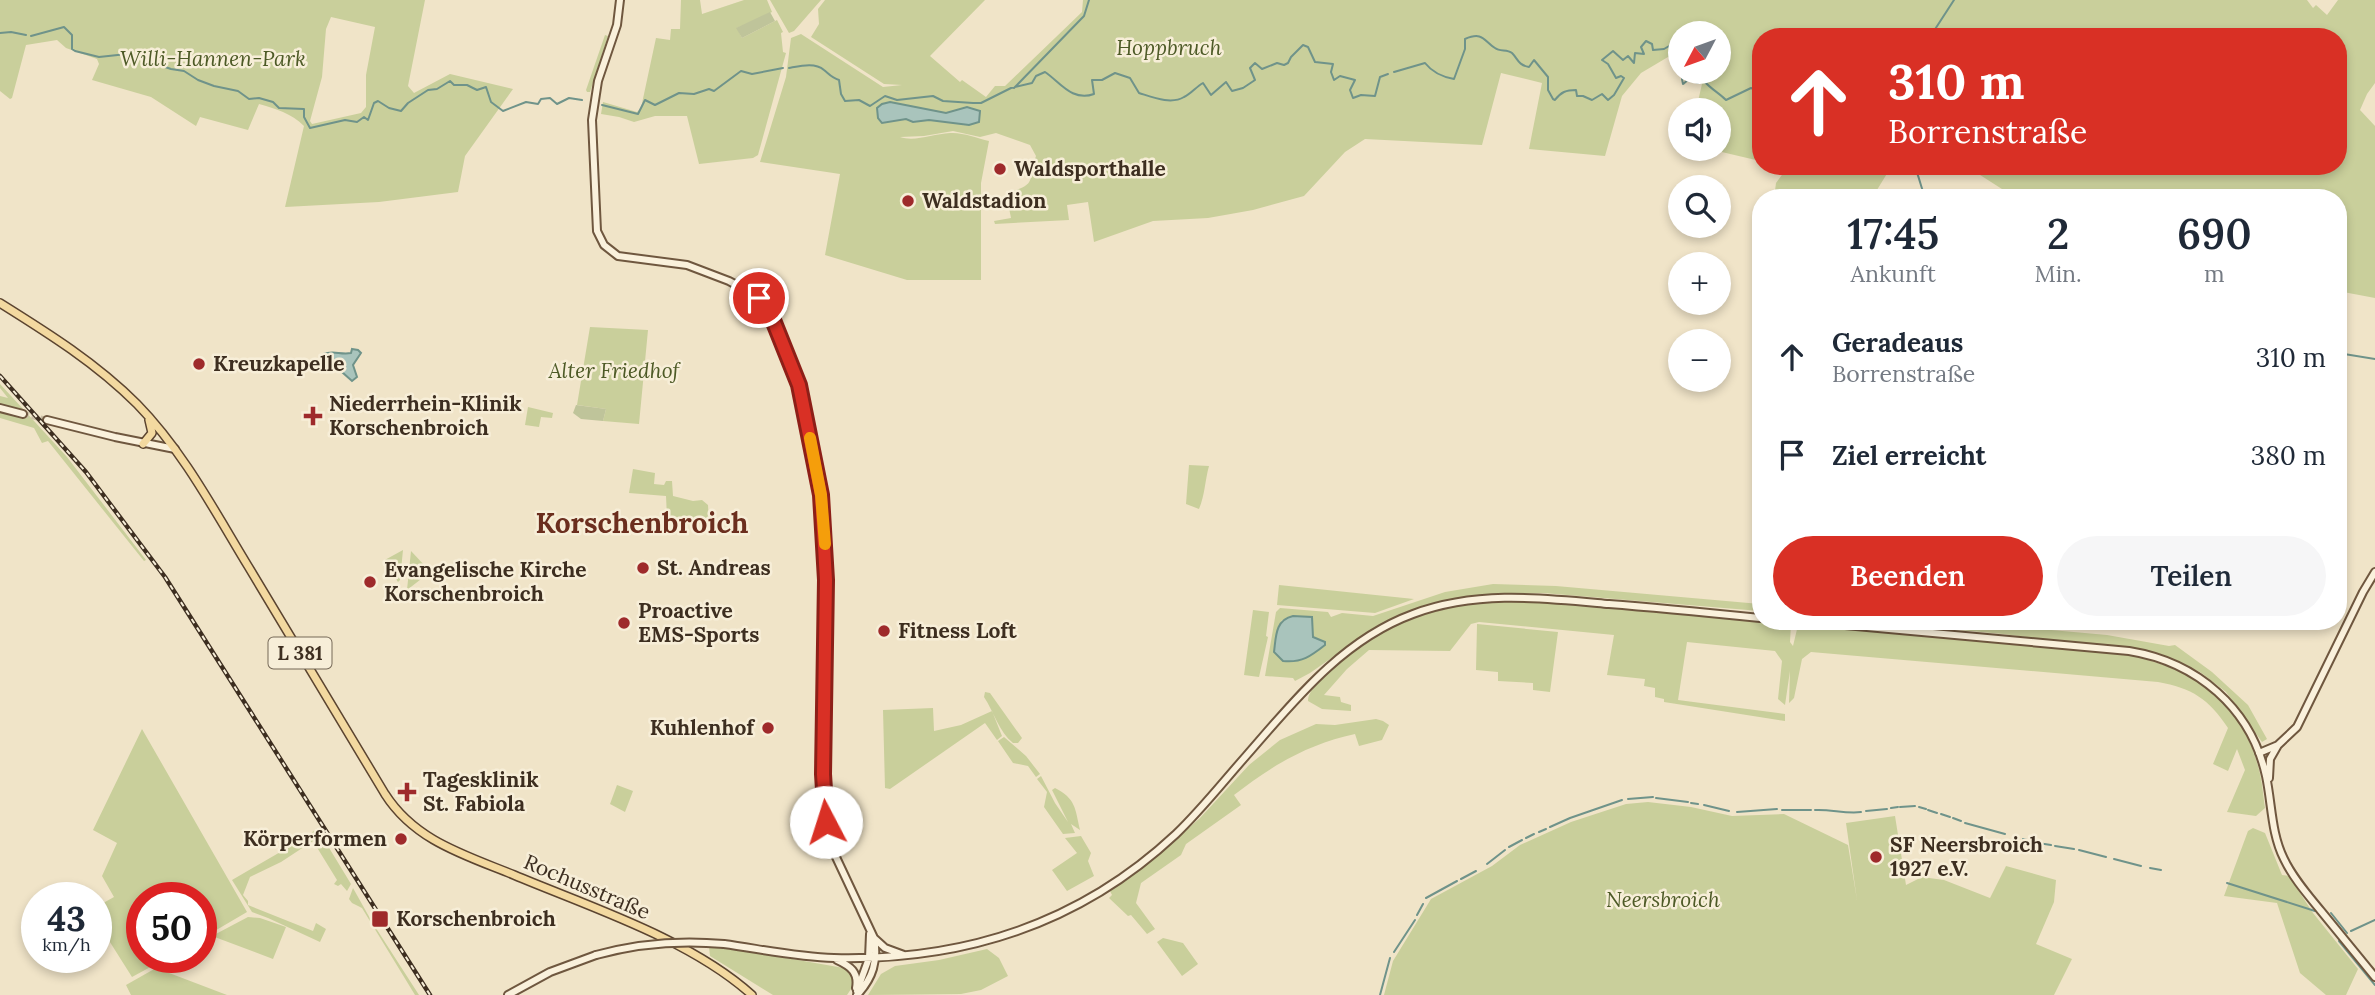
<!DOCTYPE html>
<html lang="de">
<meta charset="utf-8">
<style>
:root{--surface:#fff;--page:#f6f6f7;--text:#1f2937;--muted:#747a83;--accent:#d93025}
body{margin:0;font-family:Lora,serif;background:var(--page);color:var(--text);height:100vh;display:flex;flex-direction:column;font-size:26px;white-space:nowrap}
*{box-sizing:border-box;margin:0}
p{font-size:23px;color:var(--muted)}
.icon{flex:none;width:38px;height:38px;fill:none;stroke:currentColor;stroke-width:2;stroke-linecap:round;stroke-linejoin:round}
.map{position:relative;flex:1;overflow:hidden}
.sheet{position:absolute;left:1752px;top:189px;width:595px;height:441px;display:flex;flex-direction:column;background:var(--surface);border-radius:28px;box-shadow:0 4px 10px #0003}
.sheet>*{flex:none}
.guide{position:absolute;left:1752px;top:28px;width:595px;height:147px;border-radius:28px;box-shadow:0 4px 10px #0003;background:#d93025;color:#fff;overflow:hidden}
.needle{width:46px;rotate:229deg}
.buttons{position:absolute;left:1668px;top:21px;display:grid;gap:14px}
.buttons a{display:grid;place-items:center;width:63px;height:63px;border-radius:50%;background:var(--surface);box-shadow:0 4px 10px #0003;font-size:35px}
.speed{position:absolute;left:21px;top:882px;display:flex;gap:14px;font-size:35px;font-weight:700;text-align:center}
.speed>*{display:grid;place-content:center;width:91px;height:91px;border-radius:50%;background:var(--surface);box-shadow:0 4px 10px #0003;line-height:1}
.speed small{font-size:18px;font-weight:400}
.speed .limit{border:10px solid #d22;background:#fff;color:#111}
.pin{position:absolute;display:grid;place-items:center;width:60px;height:60px;color:#fff;margin:-30px;border:4px solid #fff;border-radius:50%;box-shadow:0 2px 7px #0007}
.me{position:absolute;width:77px;margin:-38px;rotate:355deg;stroke-linejoin:round;filter:drop-shadow(0 0 5px #0008)}
.turn{display:flex;align-items:center;gap:24px;height:147px;padding:0 21px;font-size:32px}
.turn .icon{width:91px;height:91px;stroke-width:2.5}
.turn b{display:block;font-size:49px;line-height:60px}
.eta{display:flex;justify-content:space-evenly;align-items:center;height:119px;text-align:center}
.eta b{font-size:42px;font-weight:600;line-height:49px}
.action{display:flex;gap:14px;margin-top:auto;padding:14px 21px}
.action a{flex:1;height:80px;border-radius:42px;background:var(--accent);color:#fff;font-size:28px;font-weight:600;line-height:80px;text-align:center}
.action a+a{background:var(--page);color:var(--text)}
ul{padding:0;list-style:none}
li{display:flex;align-items:center;gap:21px;height:98px;padding:0 21px}
li div{flex:1}
li b{display:block;font-size:26px}
li em{font-style:normal}
.map>svg:first-child{display:block}
</style>
<div class="map">
<svg width="2375" height="995" viewBox="0 0 2375 995">
<rect width="100%" height="100%" fill="#f0e4c8"/>
<path fill="#c9cf9b" fill-rule="evenodd" d="M 0,0 L 425,0 L 408,86 L 414,93 L 450,74 L 513,89 L 465,156 L 458,192 L 379,202 L 285,207 L 304,126 C 291,113 276,109 259,104 L 248,130 L 200,117 L 196,126 L 151,97 L 92,80 L 99,64 L 97,59 L 66,48 L 57,40 L 26,45 L 12,98 L 10,99 L 0,91 ZM 331,17 L 375,27 L 366,75 L 366,107 L 361,113 L 312,124 L 310,121 L 322,77 L 326,29 Z
M 681,0 L 700,0 L 702,14 L 744,0 L 767,0 L 772,12 L 737,28 L 742,38 L 777,20 L 783,32 L 781,33 L 783,52 L 786,53 L 758,155 L 753,158 L 699,164 L 687,116 L 655,116 L 634,122 L 619,117 L 601,114 L 603,102 L 637,112 L 641,108 L 656,38 L 670,40 L 671,29 L 680,29 Z
M 770,0 L 821,0 L 794,31 L 789,33 Z
M 825,0 L 985,0 L 930,56 L 960,82 L 962,80 L 986,97 L 995,86 L 1005,86 L 1082,12 L 1083,0 L 2307,0 L 2313,8 L 2316,5 L 2327,15 L 2338,0 L 2375,0 L 2375,83 L 2367,94 L 2360,110 L 2375,126 L 2375,298 L 2338,291 L 2338,198 L 2016,198 L 1966,166 L 2338,166 L 2338,37 L 1760,37 L 1760,161 L 1709,149 L 1718,149 L 1718,110 L 1696,110 L 1702,84 L 1689,79 L 1684,85 L 1685,77 L 1681,72 L 1718,72 L 1718,33 L 1680,33 L 1680,70 L 1674,59 L 1668,57 L 1641,73 L 1622,96 L 1605,156 L 1529,149 L 1542,83 L 1501,73 L 1482,145 L 1365,139 L 1345,152 L 1304,196 L 1253,210 L 1208,218 L 1153,221 L 1094,242 L 1088,202 L 1067,205 L 1069,220 L 995,224 L 994,221 L 1011,218 L 1006,193 C 1039,184 1027,181 1036,156 L 1030,145 L 996,133 L 980,137 L 953,131 L 924,136 L 900,137 C 915,142 933,134 950,133 C 962,132 977,138 989,141 L 981,183 L 981,280 L 907,280 L 825,255 L 840,174 L 760,162 L 786,77 L 791,38 L 801,34 L 883,87 L 902,85 L 884,84 L 811,37 L 819,24 L 818,9 ZM 890,102 L 946,113 L 967,107 L 980,111 L 979,122 L 969,125 L 929,120 L 913,122 L 906,119 L 882,123 Z
M 605,35 L 608,36 L 590,92 L 587,92 L 586,90 Z
M 1784,166 L 1937,166 L 1888,172 L 1872,198 L 1774,198 L 1776,183 L 1787,168 Z
M 590,327 L 648,330 L 639,424 L 603,421 L 606,409 L 577,405 Z
M 0,384 L 24,410 L 0,404 L 0,396 L 8,398 L 0,388 Z
M 528,407 L 553,413 L 552,418 L 541,417 L 539,427 L 525,425 Z
M 24,410 L 67,457 L 146,560 L 144,561 L 48,441 L 42,443 L 34,428 L 0,418 L 0,411 L 26,417 Z
M 1189,465 L 1209,466 C 1205,480 1205,495 1199,509 L 1186,504 Z
M 633,469 L 655,473 L 654,484 L 664,485 L 666,481 L 672,481 L 673,496 L 693,501 L 702,500 L 708,505 L 709,523 L 681,525 L 667,517 L 666,496 L 629,493 Z
M 403,550 L 400,580 L 398,582 L 396,579 L 399,577 L 388,563 L 385,564 L 383,561 Z
M 411,551 L 426,567 L 434,569 L 407,590 Z
M 1493,584 L 1556,586 L 1760,604 L 1760,611 L 1543,593 L 1479,595 L 1433,604 L 1400,615 L 1373,629 L 1310,673 L 1295,681 L 1293,678 L 1265,676 L 1276,612 L 1280,608 L 1328,612 L 1331,617 L 1342,613 L 1373,616 L 1445,592 ZM 1313,619 L 1313,637 L 1322,640 L 1276,635 L 1282,620 Z
M 1279,585 L 1414,599 L 1375,613 L 1277,605 Z
M 1484,601 L 1525,601 L 1791,624 L 1790,642 L 1793,646 L 1798,625 L 2126,654 C 2192,670 2239,695 2258,766 C 2262,779 2263,794 2265,808 L 2256,816 L 2227,812 L 2245,770 L 2237,749 L 2228,771 L 2213,764 L 2228,728 C 2209,699 2192,688 2158,682 L 1811,652 L 1802,659 L 1794,698 L 1789,703 L 1790,671 L 1785,705 L 1778,699 L 1782,661 L 1775,651 L 1687,642 L 1678,700 L 1785,714 L 1785,721 L 1664,702 L 1664,699 L 1655,697 L 1655,688 L 1644,686 L 1645,679 L 1607,675 L 1614,635 L 1479,622 L 1471,624 L 1450,651 L 1369,650 L 1347,669 L 1324,695 L 1340,697 L 1341,702 L 1351,705 L 1351,711 L 1322,709 L 1308,701 C 1308,690 1322,678 1333,669 C 1346,658 1360,644 1375,635 C 1409,616 1446,608 1484,601 Z
M 1253,610 L 1269,612 L 1266,636 L 1268,637 L 1259,677 L 1244,675 Z
M 1864,621 L 1949,621 L 2107,635 L 2169,646 L 2175,645 L 2212,672 L 2248,705 L 2267,739 L 2262,742 L 2226,692 L 2200,672 L 2161,654 L 2003,634 Z
M 1477,624 L 1558,632 L 1550,692 L 1533,690 L 1533,683 L 1498,681 L 1498,672 L 1476,670 Z
M 985,692 L 990,693 L 1022,738 L 1018,743 L 1013,743 C 999,732 994,712 984,697 Z
M 933,708 L 934,731 L 961,725 L 992,711 L 1002,736 L 997,740 L 985,723 L 890,789 L 885,788 L 883,710 Z
M 1376,719 L 1383,721 L 1389,725 L 1382,740 L 1359,746 L 1355,734 C 1308,744 1271,766 1234,795 L 1241,805 L 1186,844 L 1181,855 L 1141,883 L 1136,903 L 1155,929 L 1147,934 L 1131,915 L 1128,916 L 1109,898 L 1112,895 L 1110,891 L 1157,856 L 1200,818 L 1249,765 L 1280,740 L 1316,724 L 1335,725 Z
M 142,729 L 247,912 L 201,939 L 201,898 L 142,898 L 142,957 L 169,957 L 132,977 L 96,920 L 96,907 L 114,897 L 102,876 L 117,843 L 93,830 Z
M 1004,737 L 1026,756 L 1040,774 L 1036,777 L 1028,766 L 1013,763 L 998,741 Z
M 1041,776 L 1055,803 L 1068,822 L 1052,790 L 1055,788 C 1076,799 1075,808 1080,830 L 1071,824 L 1075,833 L 1063,834 L 1044,807 L 1047,792 L 1037,779 Z
M 617,785 L 633,791 L 625,812 L 610,804 Z
M 1648,802 L 1691,807 L 1732,816 L 1784,814 L 1848,845 L 1857,900 L 1846,823 L 1895,816 L 1906,885 L 1922,877 L 1944,880 L 1990,898 L 2006,866 L 2056,880 L 2054,902 L 2036,944 L 2072,959 L 2054,995 L 1384,995 L 1393,961 L 1431,899 L 1492,866 L 1520,845 L 1571,822 L 1626,804 Z
M 317,828 L 351,884 L 347,891 L 341,884 L 338,886 L 334,884 L 337,880 L 313,841 L 281,862 L 250,877 L 243,895 L 248,901 L 248,905 L 313,931 L 316,923 L 326,929 L 320,942 L 268,918 L 252,912 L 232,880 L 308,836 Z
M 2253,828 L 2265,833 L 2282,875 L 2289,876 L 2313,913 L 2358,969 L 2346,995 L 2326,995 L 2300,973 L 2277,903 L 2224,896 L 2248,831 Z
M 1081,836 L 1091,853 L 1088,861 L 1094,876 L 1067,891 L 1052,870 L 1077,853 L 1065,838 Z
M 353,888 L 372,922 L 419,995 L 415,995 L 362,908 L 352,903 L 349,899 Z
M 248,917 L 260,918 L 286,927 L 273,959 L 212,936 Z
M 1163,938 L 1183,943 L 1198,964 L 1182,976 L 1157,942 Z
M 709,947 L 746,951 L 844,968 L 854,977 L 853,986 L 847,995 L 773,995 L 710,956 Z
M 987,949 L 999,958 L 1008,976 L 981,990 L 961,994 L 868,995 L 881,974 L 895,966 L 939,960 Z
M 156,968 L 227,995 L 131,995 L 126,985 Z"/>
<path fill="#bfc49a" d="M 770,12 L 775,21 L 742,38 L 736,28 Z
M 576,405 L 606,409 L 603,421 L 581,419 L 573,413 Z"/>
<path fill="#a9c4bc" stroke="#6f938a" stroke-width="2" d="M 890,102 L 946,113 L 967,107 L 980,111 L 979,122 L 969,125 L 929,120 L 913,122 L 906,119 L 882,123 L 878,118 L 877,108 L 882,104 Z
M 352,349 L 358,350 L 361,353 L 353,365 L 357,377 L 352,381 L 342,372 L 343,364 L 334,362 L 332,369 L 328,368 L 329,362 L 323,357 L 323,354 C 334,350 340,355 351,353 Z
M 1293,616 L 1312,617 L 1313,637 L 1325,642 L 1325,645 C 1311,656 1302,663 1283,661 L 1274,652 C 1276,637 1275,620 1293,616 Z"/>
<g fill="none" stroke-linecap="round" stroke-linejoin="round">
<path stroke="#6f938a" stroke-width="2" d="M 0,33 L 11,32 L 26,35
M 31,36 L 64,27 L 72,35 L 72,49 L 75,51 L 99,57 L 127,54 L 171,69 L 184,71 L 198,80 L 214,86 L 238,91 L 249,99 L 259,98 L 273,102 L 279,108 L 304,109 L 304,117 L 310,128 L 345,120 L 357,122 L 364,117 L 368,120 L 374,103 L 378,101 L 389,108 L 401,111 L 408,103 L 428,90 L 437,89 L 450,81 L 454,85 L 467,85 L 477,90 L 486,87 L 491,102 L 503,111 L 526,102 L 538,104 L 541,99 L 550,98 L 557,104 L 569,98 L 582,100
M 1930,37 L 1954,0
M 789,68 C 800,66 815,62 824,70 C 830,75 832,78 839,80 L 841,94 L 845,101 L 859,100 L 870,106 L 885,96 L 897,100 L 933,96 L 943,101 L 973,103 L 981,103 L 1011,88 L 1032,83 L 1036,76 L 1045,72 C 1060,82 1072,102 1094,94 L 1092,80 L 1102,80 L 1115,73 L 1130,78 L 1139,93 C 1152,97 1171,105 1184,97 C 1191,94 1196,87 1203,83 L 1211,95 L 1226,82 L 1232,91 L 1243,88 L 1255,80 L 1250,68 L 1255,63 L 1262,69 L 1277,63 L 1284,65 L 1288,63 L 1291,57 L 1303,45 L 1308,47 L 1315,62 L 1333,64 L 1331,72 L 1334,80 L 1340,76 L 1355,80 L 1350,90 L 1353,98 L 1361,95 L 1375,96 L 1380,77 L 1388,74
M 1394,72 L 1425,63 C 1432,72 1443,77 1454,79 L 1465,49 L 1465,39 C 1483,31 1484,41 1495,48 C 1500,52 1507,49 1512,53 C 1518,59 1518,65 1529,67 L 1534,60 L 1548,77 L 1548,90 L 1553,99 L 1555,100 C 1561,92 1566,90 1576,90 L 1577,96 L 1583,96 L 1592,100 L 1602,94 L 1608,100 L 1614,95 L 1624,78 L 1621,76 L 1616,78 L 1608,64 L 1602,60 L 1613,51 L 1623,60 L 1628,56 L 1634,63 L 1635,53 L 1644,54 L 1641,47 L 1646,41 L 1652,44 L 1653,50 L 1664,49 L 1676,42 L 1677,34 L 1680,33
M 1689,72 L 1682,79 L 1683,84 L 1688,80 L 1699,83
M 1704,81 C 1711,89 1719,93 1726,100 L 1751,88 L 1760,92
M 1014,88 L 1084,16 L 1089,0
M 602,105 L 638,114 L 645,100 L 655,105 L 679,93 L 694,94 L 709,89 L 714,91 L 741,71 L 752,74 L 783,68
M 1914,166 C 1920,177 1920,187 1926,198
M 2338,353 L 2375,359
M 1656,798 L 1688,802
M 1628,799 L 1653,797
M 1691,803 L 1698,804
M 1704,805 L 1729,811
M 1900,807 L 1915,806
M 1919,807 L 1926,809
M 1891,808 L 1898,807
M 1782,810 L 1811,810
M 1815,810 C 1831,809 1845,814 1861,812
M 1928,810 L 1937,813
M 1866,811 L 1887,809
M 1737,812 L 1777,809
M 1941,814 L 1950,817
M 1953,818 L 1961,821
M 1965,823 L 2005,834
M 1550,827 L 1570,818 L 1622,800
M 1539,832 L 1546,829
M 1526,838 L 1534,834
M 2023,839 L 2035,842
M 2038,843 L 2051,845
M 2055,846 L 2074,849
M 1509,847 L 1522,840
M 2079,850 L 2106,857
M 2114,859 L 2141,866
M 1487,864 L 1505,850
M 2150,868 L 2161,870
M 1461,879 L 1476,871
M 2227,883 L 2315,911
M 1426,898 L 1457,881
M 2331,913 L 2347,933
M 1417,915 L 1423,904
M 2351,931 L 2375,920
M 2339,941 L 2375,985
M 1394,952 L 1415,920
M 1380,995 L 1390,958"/>
<path stroke="#ccc0a6" stroke-width="6" stroke-dasharray="6 3" stroke-linecap="butt" d="M 23,414 L 47,420"/>
<g stroke="#6f573f" stroke-width="10">
<path id="secondary" d="M 620,0 L 617,25 L 598,81 L 592,120 L 597,231 L 604,245 L 618,256 L 687,265 L 729,281 L 757,296 L 767,309 L 792,365 L 803,401 L 823,518 L 826,580 L 823,759 L 825,816 L 835,855 L 874,938 C 878,961 873,978 857,995
M 0,408 L 23,414
M 47,420 L 115,437 L 175,449
M 1801,621 L 2129,651 C 2197,662 2251,708 2266,776 C 2272,804 2271,833 2284,859 C 2293,878 2308,895 2321,911 C 2339,933 2357,955 2375,977
M 2259,753 L 2278,745 L 2297,727 L 2363,592 L 2375,572
M 2269,778 L 2270,759 L 2278,745
M 874,938 L 885,948 L 904,955
M 724,944 C 760,949 797,957 834,958 C 963,961 1080,924 1176,834 C 1201,810 1223,782 1246,756 C 1294,701 1342,640 1413,614 C 1477,590 1543,598 1609,604 C 1660,608 1710,613 1760,618
M 837,960 C 850,966 859,972 856,988
M 857,991 L 869,958 L 870,934
M 508,995 L 550,972 L 596,955"/>
</g>
<g stroke="#5b4430" stroke-width="10">
<path id="primary" d="M 0,303 C 48,333 96,363 137,404 C 183,451 214,510 248,566 C 293,642 339,718 385,794 C 415,841 465,855 514,875 C 590,907 690,939 752,995
M 143,444 L 152,433 L 149,420"/>
</g>
<use href="#secondary" stroke="#faf1dc" stroke-width="6"/>
<use href="#primary" stroke="#f3d9a0" stroke-width="7"/>
<g stroke="#3d2e20" stroke-width="4.5">
<path id="rail" d="M 0,376 L 86,472 L 165,577 L 430,995"/>
</g>
<use href="#rail" stroke="#f7eed8" stroke-width="2" stroke-dasharray="5" stroke-linecap="butt"/>
<g stroke="#6f573f" stroke-width="10" stroke-linecap="butt">
<path id="secondary-bridge" d="M 596,955 C 639,943 680,940 724,944"/>
</g>
<use href="#secondary-bridge" stroke="#faf1dc" stroke-width="6"/>
</g>
<g fill="none" stroke-linecap="round" stroke-linejoin="round">
<g stroke="#8d1f18" stroke-width="18">
<path id="route" d="M 759,298 L 773,320 L 799,385 L 821,495 L 826,580 L 823,774 L 826,822"/>
</g>
<use href="#route" stroke="#d93025" stroke-width="12"/>
<path stroke="#f59e0b" stroke-width="12" d="M 810,438 L 821,495 L 825,544"/>
</g>
<g fill="#9e2a2b" stroke="#f7eed8" stroke-width="2.5">
<circle cx="1000" cy="169" r="7"/>
<circle cx="908" cy="201" r="7"/>
<circle cx="199" cy="364" r="7"/>
<path d="M309.5 405.5h7v7h7v7h-7v7h-7v-7h-7v-7h7z"/>
<circle cx="643" cy="568" r="7"/>
<circle cx="370" cy="582" r="7"/>
<circle cx="624" cy="623" r="7"/>
<circle cx="884" cy="631" r="7"/>
<circle cx="768" cy="728" r="7"/>
<path d="M403.5 781.5h7v7h7v7h-7v7h-7v-7h-7v-7h7z"/>
<circle cx="401" cy="839" r="7"/>
<circle cx="1876" cy="857" r="7"/>
<rect x="371" y="910" width="18" height="18" rx="3.5"/>
</g>
<g text-anchor="middle" stroke-width="5" stroke-linejoin="round" paint-order="stroke">
<rect fill="#f7eed8" stroke="#756857" stroke-width="2" x="268.5" y="637.5" width="63" height="31" rx="5"/>
<g font-size="19" font-weight="bold" fill="#3d2e20">
<text x="300" y="660">L 381</text>
</g>
<g font-size="21" font-style="italic" fill="#4d5a26" stroke="#f7eed8">
<text x="1169" y="55">Hoppbruch</text>
<text x="213" y="66">Willi-Hannen-Park</text>
<text x="614" y="378">Alter Friedhof</text>
<text x="1663" y="907">Neersbroich</text>
</g>
<g font-size="21" font-weight="bold" fill="#3d2e20" stroke="#f7eed8" text-anchor="start">
<text x="1014" y="176">Waldsporthalle</text>
<text x="922" y="208">Waldstadion</text>
<text x="213" y="371">Kreuzkapelle</text>
<text x="329" y="411">Niederrhein-Klinik<tspan x="329" dy="24">Korschenbroich</tspan></text>
<text x="657" y="575">St. Andreas</text>
<text x="384" y="577">Evangelische Kirche<tspan x="384" dy="24">Korschenbroich</tspan></text>
<text x="638" y="618">Proactive<tspan x="638" dy="24">EMS-Sports</tspan></text>
<text x="898" y="638">Fitness Loft</text>
<text x="754" y="735" text-anchor="end">Kuhlenhof</text>
<text x="423" y="787">Tagesklinik<tspan x="423" dy="24">St. Fabiola</tspan></text>
<text x="387" y="846" text-anchor="end">Körperformen</text>
<text x="1890" y="852">SF Neersbroich<tspan x="1890" dy="24">1927 e.V.</tspan></text>
<text x="396" y="926">Korschenbroich</text>
</g>
<g font-size="21" fill="#3d2e20" stroke="#f7eed8">
<text transform="translate(587 887) rotate(23)" y="7">Rochusstraße</text>
</g>
<g font-size="28" font-weight="bold" fill="#6b2e1e" stroke="#f7eed8">
<text x="642" y="533">Korschenbroich</text>
</g>
</g>
</svg>
<div class="buttons">
<a><svg class="needle" viewBox="-14 -14 28 28"><path d="M0-13l5 13h-10z" fill="#e53935"/><path d="M0 13l5-13h-10z" fill="#747a83"/></svg></a>
<a><svg class="icon" aria-label="sound" viewBox="0 0 24 24"><path d="M4 9h4l5-4v14l-5-4H4zM17 9q2 3 0 6"/></svg></a>
<a><svg class="icon" aria-label="search" viewBox="0 0 24 24"><circle cx="10" cy="10" r="6"/><path d="M15 15l6 6"/></svg></a>
<a>+</a>
<a>−</a>
</div>
<div class="speed"><div>43<small>km/h</small></div><div class="limit">50</div></div>
<div class="pin" style="left:759px;top:298px;background:#d93025"><svg class="icon" aria-label="arrive" viewBox="0 0 24 24"><path d="M6 21V4h12l-3 4 3 4H6"/></svg></div>
<svg class="me" style="left:826px;top:822px" viewBox="-20 -20 40 40"><circle r="19" fill="#fff"/><path d="M0-13L10 11 0 6-10 11z" fill="#d93025"/></svg>
<div class="guide">
<div class="turn"><svg class="icon" aria-label="ahead" viewBox="0 0 24 24"><path d="M12 20V5M6 11l6-6 6 6"/></svg><div><b>310 m</b>Borrenstraße</div></div>
</div>
<section class="sheet">
<div class="eta">
<div><b>17:45</b><p>Ankunft</p></div>
<div><b>2</b><p>Min.</p></div>
<div><b>690</b><p>m</p></div>
</div>
<ul>
<li><svg class="icon" aria-label="ahead" viewBox="0 0 24 24"><path d="M12 20V5M6 11l6-6 6 6"/></svg><div><b>Geradeaus</b><p>Borrenstraße</p></div><em>310 m</em></li>
<li><svg class="icon" aria-label="arrive" viewBox="0 0 24 24"><path d="M6 21V4h12l-3 4 3 4H6"/></svg><div><b>Ziel erreicht</b></div><em>380 m</em></li>
</ul>
<div class="action"><a>Beenden</a><a>Teilen</a></div>
</section>
</div>
